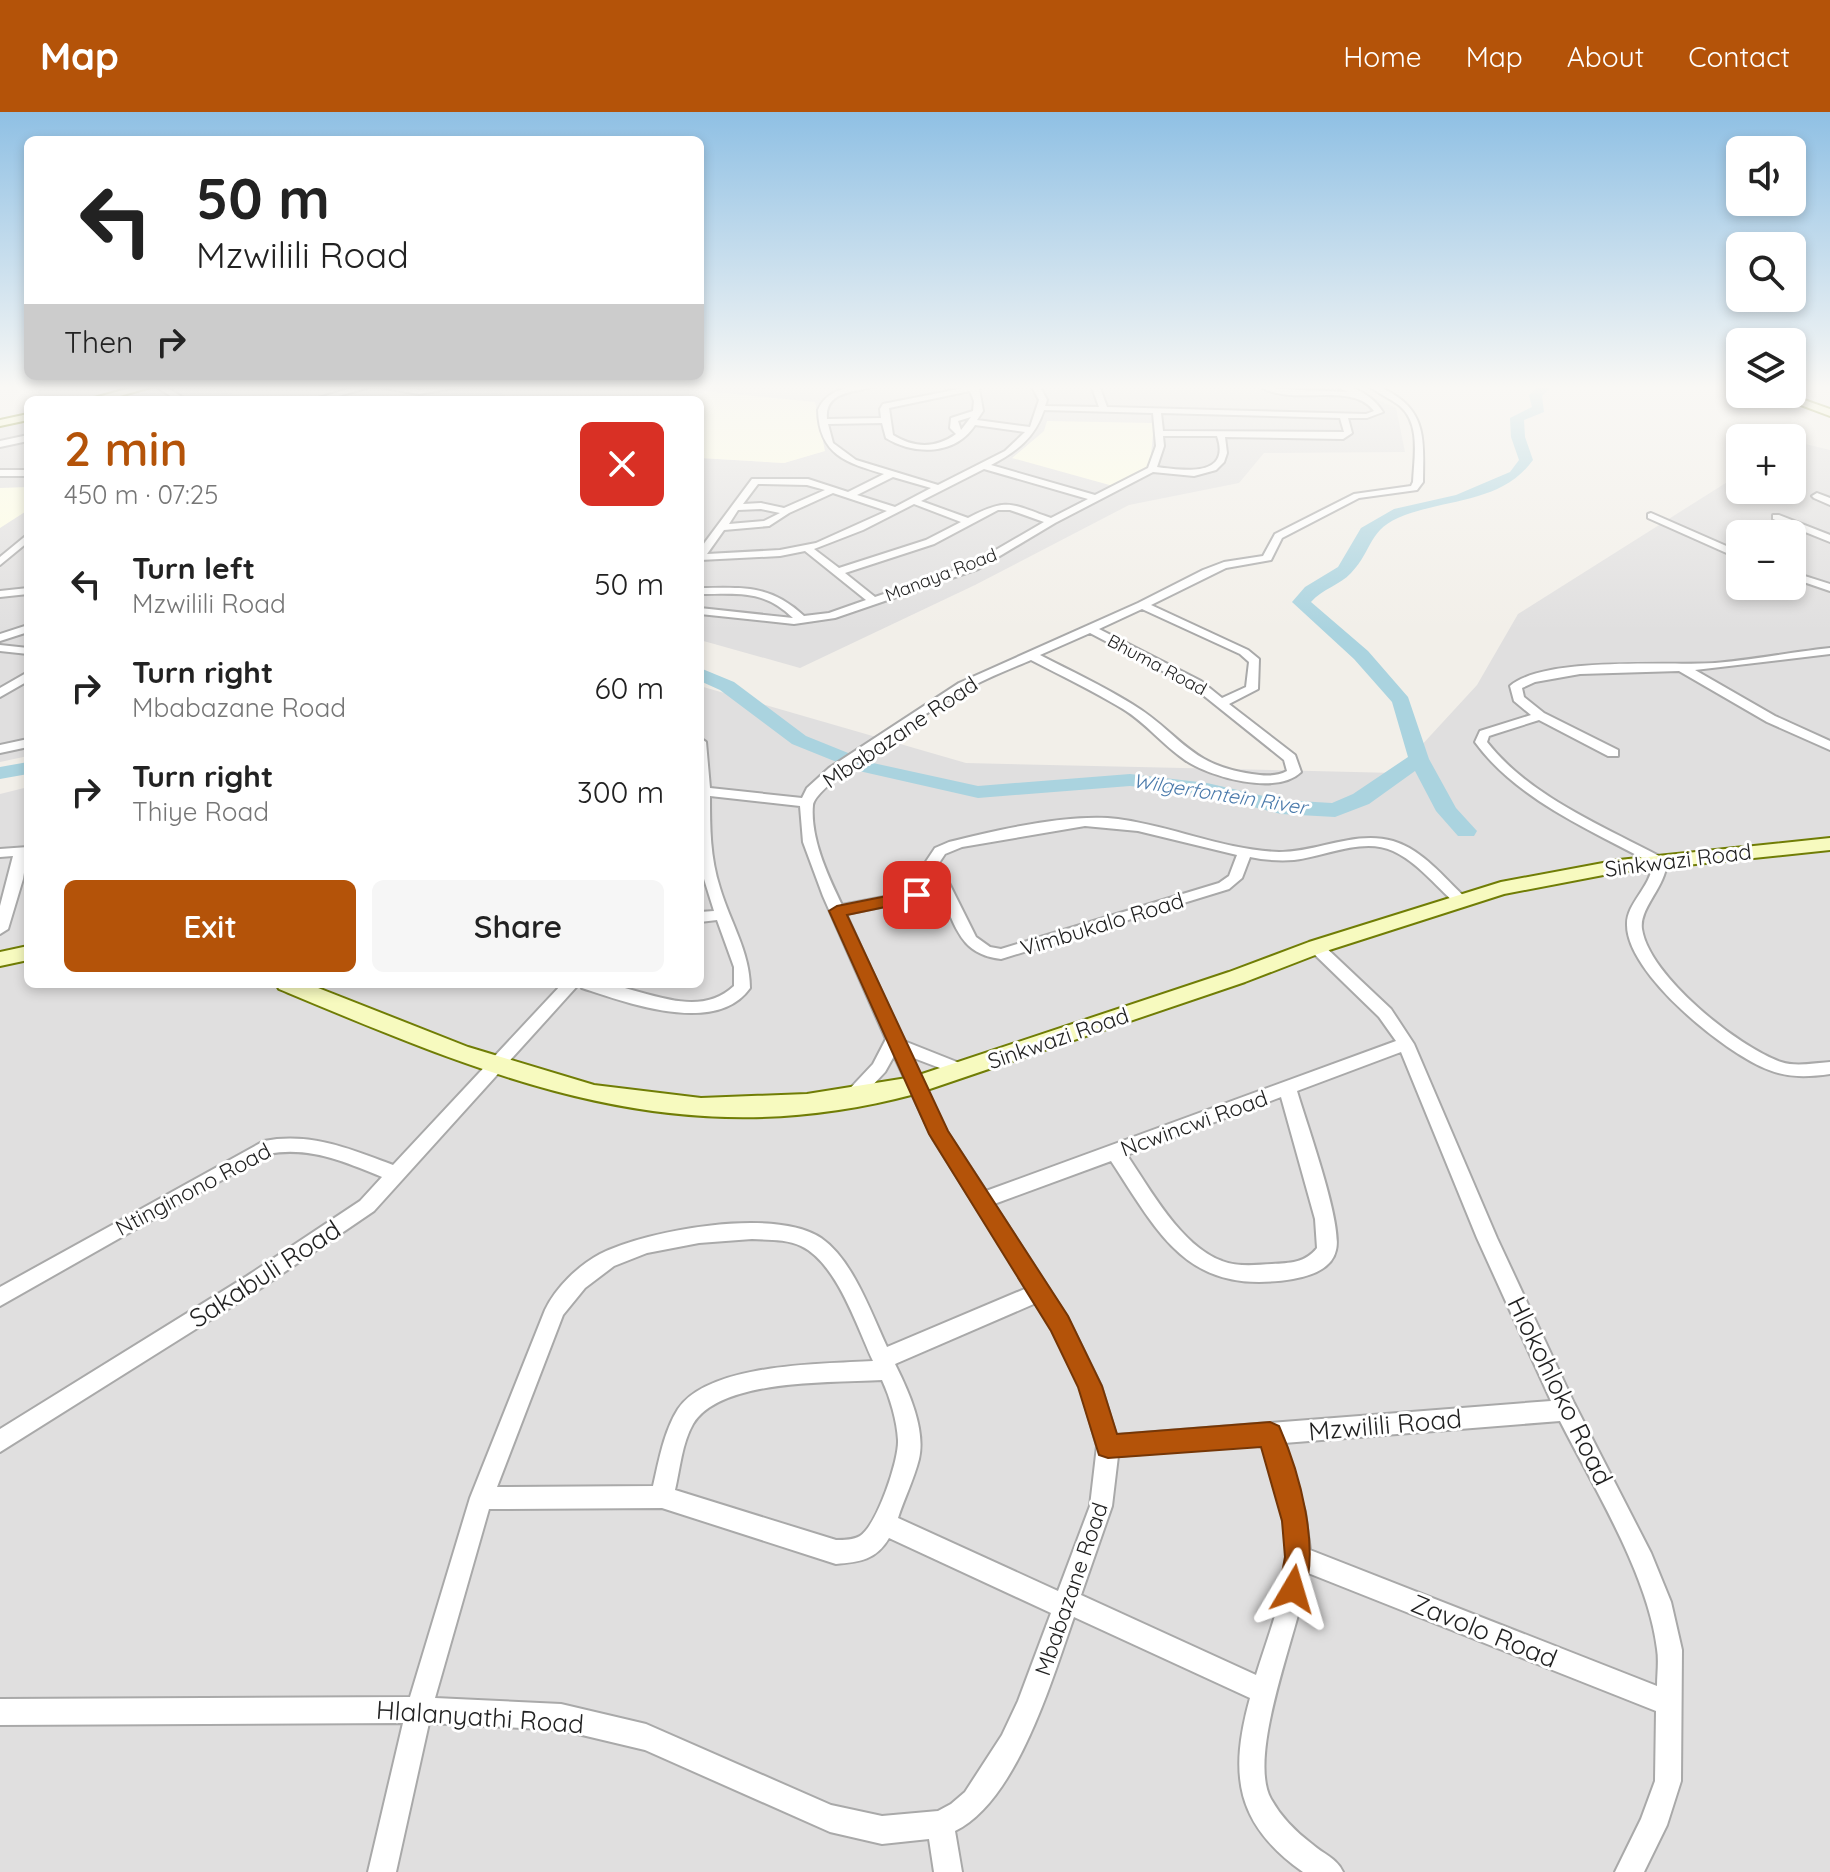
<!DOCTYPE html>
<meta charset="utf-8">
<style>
:root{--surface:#fff;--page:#f6f6f6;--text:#222;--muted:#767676;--accent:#b45309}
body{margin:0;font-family:Quicksand,sans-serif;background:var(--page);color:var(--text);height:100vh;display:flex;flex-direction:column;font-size:30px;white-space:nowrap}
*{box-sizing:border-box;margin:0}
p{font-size:26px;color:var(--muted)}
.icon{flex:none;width:44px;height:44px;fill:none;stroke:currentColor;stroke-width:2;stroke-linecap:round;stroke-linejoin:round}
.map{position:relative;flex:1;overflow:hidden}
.drawer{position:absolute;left:24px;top:284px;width:680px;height:592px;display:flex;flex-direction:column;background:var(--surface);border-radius:12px;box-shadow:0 4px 12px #0003}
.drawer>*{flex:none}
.guide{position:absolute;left:24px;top:24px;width:680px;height:244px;border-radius:12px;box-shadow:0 4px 12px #0003;background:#fff;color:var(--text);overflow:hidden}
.tools{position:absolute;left:1726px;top:24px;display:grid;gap:16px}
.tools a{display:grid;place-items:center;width:80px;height:80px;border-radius:12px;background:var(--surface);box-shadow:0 4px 12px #0003;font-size:40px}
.pin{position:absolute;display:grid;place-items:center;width:68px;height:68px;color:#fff;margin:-34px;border-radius:16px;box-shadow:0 4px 12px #0006}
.me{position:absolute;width:88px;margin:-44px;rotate:7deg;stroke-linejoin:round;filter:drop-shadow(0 0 6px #0008)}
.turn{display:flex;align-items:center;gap:28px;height:168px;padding:0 40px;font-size:36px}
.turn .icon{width:104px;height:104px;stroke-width:2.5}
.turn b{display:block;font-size:56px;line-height:68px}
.then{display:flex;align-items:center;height:76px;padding:0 40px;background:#0003;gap:16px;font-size:30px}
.round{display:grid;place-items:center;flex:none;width:84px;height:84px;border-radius:12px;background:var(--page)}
.head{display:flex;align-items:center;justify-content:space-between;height:136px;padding:0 40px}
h1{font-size:48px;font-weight:600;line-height:60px;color:var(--accent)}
.cta{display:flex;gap:16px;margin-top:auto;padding:16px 40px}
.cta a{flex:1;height:92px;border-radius:12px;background:var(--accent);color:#fff;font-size:32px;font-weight:600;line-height:92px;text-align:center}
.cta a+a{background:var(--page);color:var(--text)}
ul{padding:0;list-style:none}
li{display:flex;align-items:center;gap:24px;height:104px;padding:0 40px}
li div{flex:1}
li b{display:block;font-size:30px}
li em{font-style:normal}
header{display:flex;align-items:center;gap:48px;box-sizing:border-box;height:112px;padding:0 40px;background:var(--accent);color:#fff}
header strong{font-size:38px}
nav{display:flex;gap:44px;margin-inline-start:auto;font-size:28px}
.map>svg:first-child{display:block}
</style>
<header>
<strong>Map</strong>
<nav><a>Home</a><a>Map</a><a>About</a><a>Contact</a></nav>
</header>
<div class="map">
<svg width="1830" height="1760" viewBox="0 0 1830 1760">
<rect width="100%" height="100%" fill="#f2efe9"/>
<path fill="#e0dfdf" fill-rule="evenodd" d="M 171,273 L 204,273 L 255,288 L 107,288 Z
M 478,273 L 492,273 L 511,288 L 388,288 Z
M 684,273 L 1345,273 L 1396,296 L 1405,340 L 1264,341 L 1239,371 L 1129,393 L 975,473 L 800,556 L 700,528 L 700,346 L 784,351 L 824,339 L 815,291 L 700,279 Z
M 28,307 L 28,644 L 0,650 L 0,314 Z
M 1793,329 L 1830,338 L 1830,1760 L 0,1760 L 0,682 L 28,675 L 28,872 L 700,872 L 700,574 L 966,651 L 1396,661 L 1477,573 L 1518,502 L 1740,362 L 1740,378 L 1792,378 ZM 1740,422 L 1792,422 L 1792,474 L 1740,474 Z"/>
<path fill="#ffffe5" d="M 705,279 L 815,290 L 825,339 L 784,351 L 700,346 L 700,288 L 692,288 Z
M 1047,309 L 1154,311 L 1150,354 L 1113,374 L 1012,346 L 1044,319 Z
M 28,375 L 28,398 L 0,416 L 0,376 Z"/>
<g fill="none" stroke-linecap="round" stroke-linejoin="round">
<path fill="#aad3df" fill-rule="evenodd" d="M 1540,273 L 1554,273 L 1542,284 L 1544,300 L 1524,308 L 1525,325 L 1533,348 C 1503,390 1449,387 1405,403 C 1367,417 1374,437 1351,461 C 1340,473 1322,477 1311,490 L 1368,539 L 1408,585 L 1429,647 L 1456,696 L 1477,719 L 1474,724 L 1458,724 L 1436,699 L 1415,659 L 1369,692 L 1335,705 L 1281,702 L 1207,683 L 1130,674 L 978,686 L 859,659 L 792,632 L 720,578 L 700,569 L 700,556 L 734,570 L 806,624 L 873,651 L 978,674 L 1130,662 L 1207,671 L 1281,688 L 1332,691 L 1353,682 L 1408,645 L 1392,590 L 1354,547 L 1292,490 L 1305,475 L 1338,455 L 1361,416 L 1394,397 L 1456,383 L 1510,360 L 1519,348 L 1511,325 L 1510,306 L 1532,295 L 1529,283 Z
M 28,650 L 28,662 L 0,667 L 0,655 Z"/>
<g stroke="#a9a9a9" stroke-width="4">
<path id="street" d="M 153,273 L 162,273 L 187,288 L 177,288 Z
M 362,273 L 389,273 L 419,278 L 471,273 L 419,282 L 373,274 L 325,288 L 312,288 Z
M 862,273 L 878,273 C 859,281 824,277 827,307 L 881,306 L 880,297 L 883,292 L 969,275 L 968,273 L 976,273 L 979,276 L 983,299 L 977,308 L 1030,315 L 1039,288 L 1031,273 L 1039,273 L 1047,288 L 1045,294 L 1099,295 L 1091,273 L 1099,273 L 1107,295 L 1366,302 L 1374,299 C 1352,269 1294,294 1263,276 L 1264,273 L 1272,273 L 1277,277 L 1348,280 L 1334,273 C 1353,272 1373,284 1383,300 L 1367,306 L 1348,306 L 1352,321 L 1343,327 L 1225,325 L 1227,341 L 1224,350 L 1216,358 L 1194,364 L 1153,360 L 1055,411 L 978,457 L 835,506 L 794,512 L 700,502 L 700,496 L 793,506 C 763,477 738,482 700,482 L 700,476 C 744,476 770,472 804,504 L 829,501 L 866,488 L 805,439 L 780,444 L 700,448 L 700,437 L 752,367 L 808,367 L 848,380 L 884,362 C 847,351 819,343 818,298 C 826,279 844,276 862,273 ZM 970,279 L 974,289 L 973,299 L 951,306 L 950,316 L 956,322 C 935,337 914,336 893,323 L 889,296 ZM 1044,298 L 1153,301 L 1156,334 L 1148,356 L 1095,383 L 991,353 C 1016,340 1035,326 1044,298 ZM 1161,301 L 1340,306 L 1344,320 L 1163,319 ZM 971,305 L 961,318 L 958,309 ZM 882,311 L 886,326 C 914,343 955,344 975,313 L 1025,320 L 1005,339 L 938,373 L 856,348 L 833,331 L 828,312 ZM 1163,324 L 1217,324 C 1232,367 1180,358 1157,355 L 1164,334 ZM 984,357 L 1088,387 L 1051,406 C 1011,392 1008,385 968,406 L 921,389 ZM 893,365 L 931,376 L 895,395 L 857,383 ZM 758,372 L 807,373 L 825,378 L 784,396 L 761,391 L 743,392 ZM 833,381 L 887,399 L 816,431 L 780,438 L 707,442 L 724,418 L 769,414 L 789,401 ZM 914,392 L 961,410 L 926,428 L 839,456 L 814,437 L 863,418 ZM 761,397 L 780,401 L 764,409 L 729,412 L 738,398 ZM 998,398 L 1010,398 L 1044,410 L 970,453 L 875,485 L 845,461 L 934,432 Z
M 1367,273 C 1378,273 1387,278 1396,284 C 1428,305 1423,336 1423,370 L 1417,378 L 1359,386 L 1282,426 L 1271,448 L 1226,456 L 1151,493 L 1248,538 L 1259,547 L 1258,577 L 1229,592 L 1295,643 L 1301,660 C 1276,684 1210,665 1185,648 C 1163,633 1146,611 1123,597 C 1093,579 1062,564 1031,548 C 1010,557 989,565 969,576 C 945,588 815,672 813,693 C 810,726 828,764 842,793 L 936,775 L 925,751 L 935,736 L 949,730 C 996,718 1070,701 1118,707 C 1172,714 1224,738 1279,740 C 1317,740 1356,718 1393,729 C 1423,738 1443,765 1465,785 L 1467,788 L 1465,791 L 1455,791 C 1435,773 1417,750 1393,739 C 1363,725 1324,745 1294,748 C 1279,749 1264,748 1250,745 L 1242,766 L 1229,777 L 1001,847 C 960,842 957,816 941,783 L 846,802 L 904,929 L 967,954 L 970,958 L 967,962 L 961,964 L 911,945 L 946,1018 L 986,1079 L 1396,929 L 1379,905 L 1311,839 L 1308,835 L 1311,831 L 1321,831 L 1391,897 L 1414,932 L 1497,1126 L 1574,1291 L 1651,1441 L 1671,1490 L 1682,1538 L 1681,1669 L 1667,1713 L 1644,1760 L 1615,1760 L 1641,1707 L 1655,1669 L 1656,1599 L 1308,1461 C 1300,1515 1246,1642 1271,1687 C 1281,1705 1296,1720 1312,1732 C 1323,1742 1337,1746 1343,1760 L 1303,1760 C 1235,1712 1229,1662 1250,1586 L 1074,1505 C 1052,1567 1017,1689 955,1719 L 962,1760 L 934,1760 L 929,1727 L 882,1732 L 830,1720 L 645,1638 L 561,1618 L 429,1611 L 396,1760 L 368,1760 L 403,1611 L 0,1613 L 0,1587 L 410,1585 L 470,1386 L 545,1198 C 556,1175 578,1154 600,1142 C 648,1118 775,1095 821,1126 C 853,1148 871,1201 887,1235 L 1027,1176 L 933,1027 L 894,944 L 885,960 L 856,991 L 844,991 L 841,986 L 873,952 L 886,927 L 823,784 L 803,730 L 800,694 L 710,684 C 710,716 710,745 720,776 C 730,810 750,840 750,876 C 716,924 628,891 582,876 L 580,872 C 588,872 598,871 606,872 C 647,878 698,908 734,874 L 734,855 L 717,808 L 700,810 L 700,800 L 714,799 L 700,754 L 700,626 L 706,630 L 710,676 L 802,686 L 807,676 L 829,656 L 959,571 L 1138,491 L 1203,458 L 1224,450 L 1263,444 L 1275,422 L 1354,382 L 1411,374 L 1413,370 C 1414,346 1421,312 1400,294 C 1390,286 1377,281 1367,273 ZM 1142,497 L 1240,542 L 1249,550 L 1246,575 L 1222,586 L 1201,569 L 1099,517 ZM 1090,521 L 1193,575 L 1284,648 L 1287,659 C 1276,665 1264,664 1252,662 C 1188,653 1180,621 1132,592 C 1103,574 1071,559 1040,543 ZM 1085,714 L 1138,719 L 1237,743 L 1229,764 L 1219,771 L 1001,837 L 990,835 L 976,825 L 939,751 L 945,742 L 962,735 ZM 1401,940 L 1477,1126 L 1551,1289 L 1116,1323 L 1101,1274 L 1067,1205 L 994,1092 L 1111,1049 C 1161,1125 1188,1184 1293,1167 C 1310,1164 1332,1157 1336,1138 C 1343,1112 1306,1010 1297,979 ZM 1281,985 L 1315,1107 L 1317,1136 C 1305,1151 1290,1151 1272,1152 C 1256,1153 1237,1155 1222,1149 C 1181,1134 1150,1077 1127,1043 ZM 752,1127 C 768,1128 787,1127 801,1134 C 837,1151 857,1215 873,1249 C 823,1252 709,1251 678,1297 C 664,1319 659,1348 653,1374 L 497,1375 L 563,1203 L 585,1176 L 614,1154 L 647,1141 L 699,1131 ZM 1036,1191 L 1053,1217 L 1080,1275 L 1097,1334 L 1090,1394 L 1058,1479 L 898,1406 C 904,1387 914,1367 919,1347 C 926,1317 908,1278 895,1252 ZM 882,1268 C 890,1285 897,1309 898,1328 C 899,1348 877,1413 860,1424 C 854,1428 844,1428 836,1428 L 675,1378 C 680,1357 682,1331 693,1312 C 721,1266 834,1271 882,1268 ZM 1560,1309 C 1594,1376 1648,1463 1657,1537 C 1659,1549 1657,1562 1657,1574 L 1310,1438 L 1305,1400 L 1284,1331 ZM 1262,1332 C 1272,1364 1284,1396 1286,1429 C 1289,1474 1269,1520 1256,1563 L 1081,1483 L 1112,1394 L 1118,1344 ZM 662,1396 L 836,1452 C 860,1450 876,1448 889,1426 L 1051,1501 L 1018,1589 L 1002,1623 L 965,1680 L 951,1692 L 938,1699 L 882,1704 L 831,1693 L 646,1612 L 561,1592 L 435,1586 L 489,1397 Z
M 28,323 L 28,329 L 0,335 L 0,329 Z
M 0,358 L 28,358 L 28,364 L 0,364 Z
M 1817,381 L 1830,386 L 1830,393 L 1814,386 L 1812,384 Z
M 1651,401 L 1740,440 L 1740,447 L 1648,406 L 1648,402 Z
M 1773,403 L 1779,403 L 1830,423 L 1830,430 L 1773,407 Z
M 28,422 L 28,430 L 0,453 L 0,445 Z
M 1792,460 L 1830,472 L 1830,479 L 1792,466 Z
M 28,476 L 28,482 L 0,485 L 0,479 Z
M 28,513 L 28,520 L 0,529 L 0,522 Z
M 0,533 L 28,536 L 28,542 L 0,539 Z
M 1830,536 L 1830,542 L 1695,558 L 1775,604 L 1830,629 L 1830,638 L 1767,610 L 1679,559 L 1580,562 L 1535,570 L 1522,576 L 1524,585 L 1544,601 L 1618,638 L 1618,644 L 1608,644 L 1539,608 L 1495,622 L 1489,624 L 1487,630 C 1530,685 1605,715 1665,747 L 1667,750 C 1665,776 1639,796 1642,817 C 1649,864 1738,935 1781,950 C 1796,955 1814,951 1830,950 L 1830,962 C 1809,965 1789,966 1769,958 C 1726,942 1627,862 1627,813 C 1626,792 1650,776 1653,752 C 1591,718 1517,688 1475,630 L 1480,619 L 1531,603 L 1514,589 L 1510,574 C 1545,544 1667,554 1715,551 C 1753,548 1791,540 1830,536 Z
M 28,560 L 28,569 L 0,585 L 0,576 Z
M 28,627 L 28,635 L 0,641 L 0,633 Z
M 28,735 L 23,767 L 8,817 L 0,822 L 0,794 L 13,744 L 0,745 L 0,737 Z
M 562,872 L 579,872 L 374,1099 L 261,1176 L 0,1340 L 0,1317 L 247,1164 L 360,1089 L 382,1065 C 345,1050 309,1034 268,1042 L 0,1194 L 0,1175 L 264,1029 C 310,1020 351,1037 393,1053 Z"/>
</g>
<g stroke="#707d05" stroke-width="4">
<path id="secondary" d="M 141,273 L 158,273 L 106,288 L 87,288 Z
M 1771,282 L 1787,282 L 1830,297 L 1830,304 Z
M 28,302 L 28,308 L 0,314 L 0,308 Z
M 1830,726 L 1830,738 L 1619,760 L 1504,782 L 1323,840 L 1245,870 L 915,982 C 676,1046 495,967 279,877 L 276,872 L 308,872 L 468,935 L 594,973 L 701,986 L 807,982 L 913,965 L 1229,860 L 1309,830 L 1501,770 L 1619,748 Z
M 28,834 L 28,848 L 0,854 L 0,840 Z"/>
</g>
<use href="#street" fill="#fff" fill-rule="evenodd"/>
<use href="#secondary" fill="#f7fabf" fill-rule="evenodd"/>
</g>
<linearGradient id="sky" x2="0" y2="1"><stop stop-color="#8fc0e4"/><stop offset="0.53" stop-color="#f9f8f5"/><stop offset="1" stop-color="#f9f8f5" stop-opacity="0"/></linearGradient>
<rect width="1830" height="519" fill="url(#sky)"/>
<path fill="#b45309" stroke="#753606" stroke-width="2" d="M 917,778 L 923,779 L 925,783 L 923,787 L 847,803 L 948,1019 L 1068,1204 L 1102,1274 L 1117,1322 L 1270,1310 L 1279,1314 C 1299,1359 1322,1439 1302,1486 L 1293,1490 L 1283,1486 L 1279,1477 L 1285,1445 L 1282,1409 L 1261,1335 L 1108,1346 L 1099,1343 L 1078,1275 L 1051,1219 L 929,1022 L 829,799 L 837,794 Z"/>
<g text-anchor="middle" stroke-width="6" stroke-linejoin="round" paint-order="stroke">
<g font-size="18" fill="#222" stroke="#fff">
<text transform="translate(941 463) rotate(-21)" y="6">Manaya Road</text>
<text transform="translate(1157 553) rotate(28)" y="6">Bhuma Road</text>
</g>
<g font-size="20" font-style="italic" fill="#4a7aab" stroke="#fff">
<text transform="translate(1220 682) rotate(9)" y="7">Wilgerfontein River</text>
</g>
<g font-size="22" fill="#222" stroke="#fff">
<text transform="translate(900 620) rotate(-34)" y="8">Mbabazane Road</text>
<text transform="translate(1678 748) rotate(-7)" y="8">Sinkwazi Road</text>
<text transform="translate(1102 812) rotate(-17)" y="8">Vimbukalo Road</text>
<text transform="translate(1058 926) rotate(-19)" y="8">Sinkwazi Road</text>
<text transform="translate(1194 1011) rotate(-20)" y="8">Ncwincwi Road</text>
<text transform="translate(193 1077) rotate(-28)" y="8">Ntinginono Road</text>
<text transform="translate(1071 1477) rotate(-71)" y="8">Mbabazane Road</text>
</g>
<g font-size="26" fill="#222" stroke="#fff">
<text transform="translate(265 1162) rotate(-33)" y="9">Sakabuli Road</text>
<text transform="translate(1560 1279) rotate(64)" y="9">Hlokohloko Road</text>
<text transform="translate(1385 1313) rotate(-5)" y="9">Mzwilili Road</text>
<text transform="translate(1484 1519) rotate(22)" y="9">Zavolo Road</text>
<text transform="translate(480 1605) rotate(4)" y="9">Hlalanyathi Road</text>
</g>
</g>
</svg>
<div class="tools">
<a><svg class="icon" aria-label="sound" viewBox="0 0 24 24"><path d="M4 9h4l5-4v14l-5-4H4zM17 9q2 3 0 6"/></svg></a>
<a><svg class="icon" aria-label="search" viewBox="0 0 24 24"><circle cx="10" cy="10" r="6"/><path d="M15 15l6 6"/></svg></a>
<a><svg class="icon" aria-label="layers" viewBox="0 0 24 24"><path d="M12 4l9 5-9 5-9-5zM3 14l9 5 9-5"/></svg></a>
<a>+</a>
<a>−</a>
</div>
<div class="pin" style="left:917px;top:783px;background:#d93025"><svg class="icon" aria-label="arrive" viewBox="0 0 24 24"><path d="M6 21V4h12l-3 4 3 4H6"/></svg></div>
<svg class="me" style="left:1293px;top:1477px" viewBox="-20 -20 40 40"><path d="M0-17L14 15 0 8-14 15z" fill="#b45309" stroke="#fff" stroke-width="4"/></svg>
<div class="guide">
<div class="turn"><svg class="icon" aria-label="left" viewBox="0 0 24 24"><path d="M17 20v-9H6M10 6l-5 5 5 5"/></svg><div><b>50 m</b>Mzwilili Road</div></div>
<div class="then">Then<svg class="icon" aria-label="right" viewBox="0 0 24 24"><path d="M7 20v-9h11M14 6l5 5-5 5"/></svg></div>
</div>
<section class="drawer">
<div class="head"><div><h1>2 min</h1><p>450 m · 07:25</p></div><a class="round" style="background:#d93025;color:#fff"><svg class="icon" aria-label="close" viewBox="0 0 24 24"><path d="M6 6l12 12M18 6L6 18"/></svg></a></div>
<ul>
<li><svg class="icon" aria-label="left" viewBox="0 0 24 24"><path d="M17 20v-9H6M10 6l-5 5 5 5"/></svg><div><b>Turn left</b><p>Mzwilili Road</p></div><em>50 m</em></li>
<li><svg class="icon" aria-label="right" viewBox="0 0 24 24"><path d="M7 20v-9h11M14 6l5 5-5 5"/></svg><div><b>Turn right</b><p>Mbabazane Road</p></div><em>60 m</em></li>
<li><svg class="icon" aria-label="right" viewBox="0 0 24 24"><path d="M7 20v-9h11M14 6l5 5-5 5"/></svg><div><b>Turn right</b><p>Thiye Road</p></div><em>300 m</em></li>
</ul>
<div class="cta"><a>Exit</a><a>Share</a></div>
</section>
</div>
